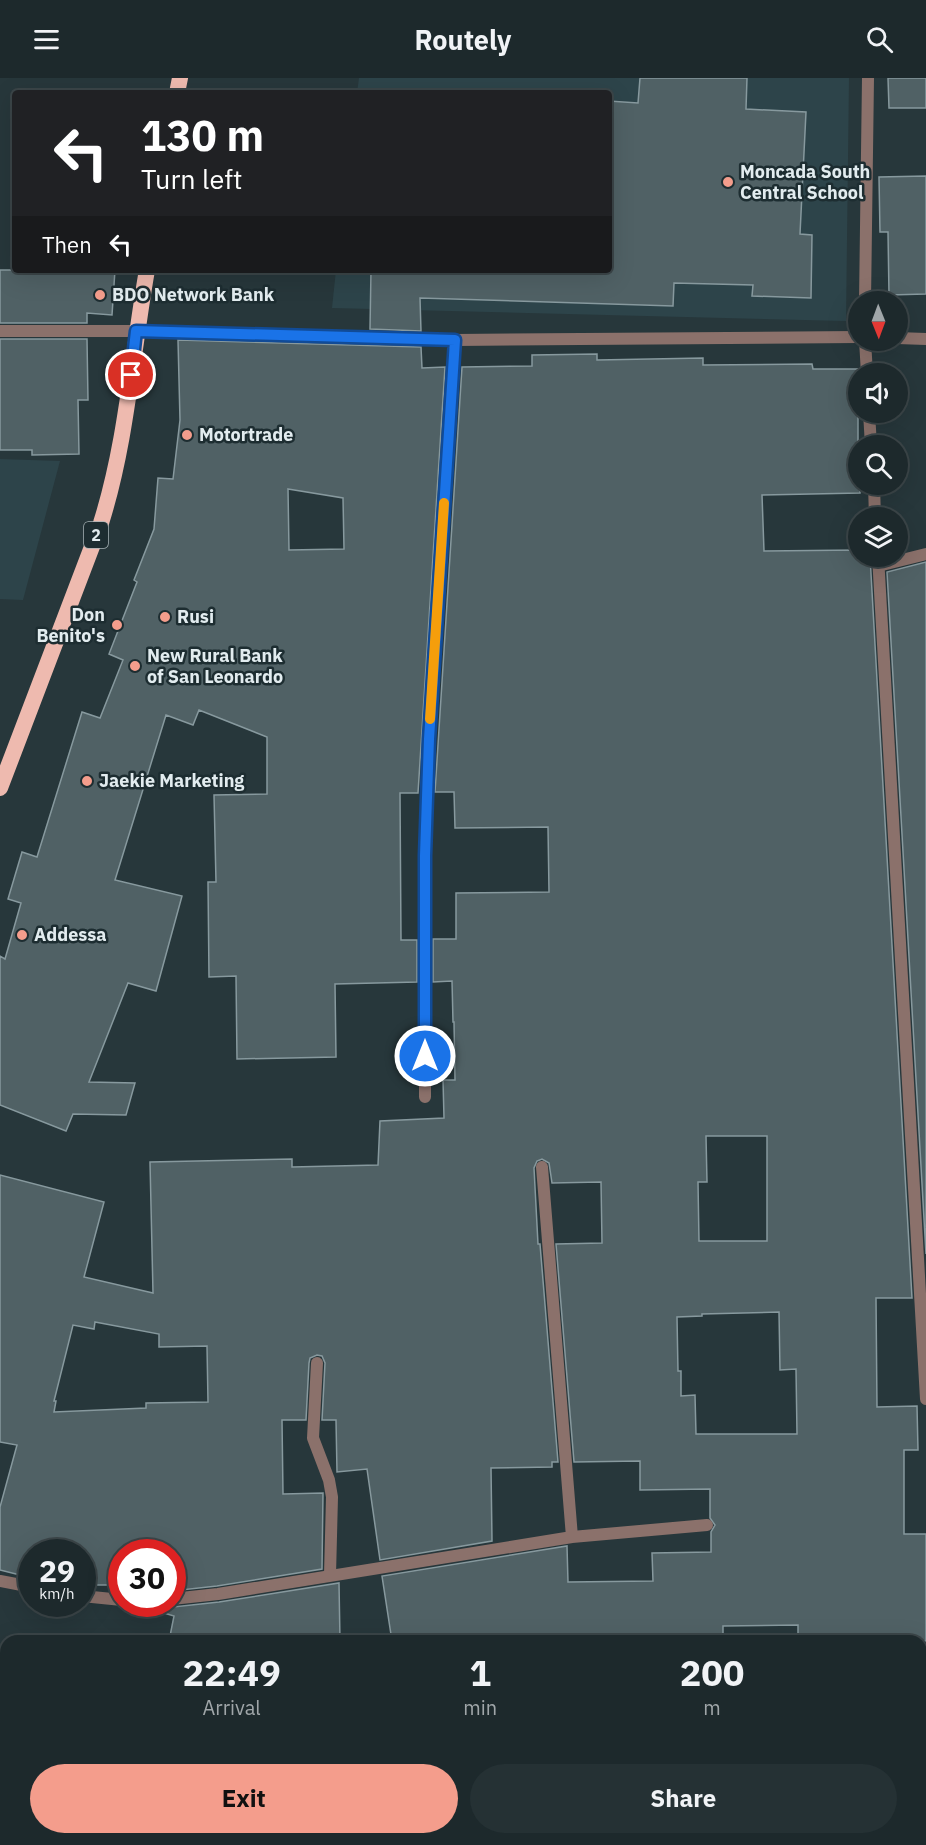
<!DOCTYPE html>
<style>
:root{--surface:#1d292c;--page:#253134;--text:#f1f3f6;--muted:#a0a6a9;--line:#3b4548;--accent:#f49d8c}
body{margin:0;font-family:"IBM Plex Sans",sans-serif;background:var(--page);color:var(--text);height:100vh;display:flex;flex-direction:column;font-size:22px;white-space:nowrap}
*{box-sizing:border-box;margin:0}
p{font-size:20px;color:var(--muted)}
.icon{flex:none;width:33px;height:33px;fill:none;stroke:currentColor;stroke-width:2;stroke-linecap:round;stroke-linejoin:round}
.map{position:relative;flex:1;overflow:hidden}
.drawer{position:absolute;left:0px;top:1557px;width:927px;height:210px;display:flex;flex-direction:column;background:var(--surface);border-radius:18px 18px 0 0;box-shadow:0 6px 24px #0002,0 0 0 2px var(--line)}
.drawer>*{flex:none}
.top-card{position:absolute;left:12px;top:12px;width:600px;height:183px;border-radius:6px;box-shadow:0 6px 24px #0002,0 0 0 2px var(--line);background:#202124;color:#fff;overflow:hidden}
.needle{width:39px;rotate:179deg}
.fabs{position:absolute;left:848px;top:213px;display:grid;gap:12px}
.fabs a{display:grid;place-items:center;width:60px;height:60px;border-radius:50%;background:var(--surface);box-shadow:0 6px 24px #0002,0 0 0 2px var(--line);font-size:30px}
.speed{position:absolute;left:18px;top:1461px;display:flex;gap:12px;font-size:30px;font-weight:700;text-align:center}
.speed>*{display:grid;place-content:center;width:78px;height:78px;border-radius:50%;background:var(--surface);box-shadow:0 6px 24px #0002,0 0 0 2px var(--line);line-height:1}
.speed small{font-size:15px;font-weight:400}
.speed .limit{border:9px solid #d22;background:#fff;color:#111}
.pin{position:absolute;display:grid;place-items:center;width:51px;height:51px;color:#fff;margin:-26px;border:3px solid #fff;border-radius:50%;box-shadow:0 2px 6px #0007}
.me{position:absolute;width:66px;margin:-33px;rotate:0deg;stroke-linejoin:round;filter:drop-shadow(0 0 4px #0008)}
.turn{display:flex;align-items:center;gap:21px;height:126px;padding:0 30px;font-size:27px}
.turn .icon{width:78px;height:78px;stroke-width:2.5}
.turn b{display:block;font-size:42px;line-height:51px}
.then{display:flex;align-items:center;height:57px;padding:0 30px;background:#0003;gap:12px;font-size:22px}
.eta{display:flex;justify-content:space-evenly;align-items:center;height:102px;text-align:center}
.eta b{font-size:36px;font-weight:800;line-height:42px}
.action{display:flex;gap:12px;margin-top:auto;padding:12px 30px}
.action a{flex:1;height:69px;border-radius:36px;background:var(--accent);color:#111;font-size:24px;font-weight:800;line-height:69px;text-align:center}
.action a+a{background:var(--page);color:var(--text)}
header{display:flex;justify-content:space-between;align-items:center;height:78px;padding:0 30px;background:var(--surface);font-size:27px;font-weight:800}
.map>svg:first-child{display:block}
</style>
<header><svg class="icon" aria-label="menu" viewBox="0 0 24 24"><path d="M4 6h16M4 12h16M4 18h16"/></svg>Routely<svg class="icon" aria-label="search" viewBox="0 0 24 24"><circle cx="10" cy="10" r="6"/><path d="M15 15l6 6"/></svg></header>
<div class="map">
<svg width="926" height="1767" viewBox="0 0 926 1767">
<rect width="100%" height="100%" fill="#27373b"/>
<path fill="#2d444a" d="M 359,0 L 849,0 L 846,243 L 332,230 L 336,192 L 609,192 L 609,15 L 357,15 Z
M 0,381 L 60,383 L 23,522 L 0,521 Z"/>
<path fill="#506165" stroke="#87999e" stroke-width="1.5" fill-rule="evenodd" d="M 640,0 L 747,0 L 746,31 L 806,34 L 800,156 L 812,157 L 811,220 L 752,218 L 753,207 L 674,205 L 673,228 L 420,220 L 421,253 L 370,251 L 371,192 L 609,192 L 609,23 L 638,25 Z
M 888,0 L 926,0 L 926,30 L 889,30 Z
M 926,98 L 926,216 L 889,217 L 888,154 L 880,154 L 879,99 Z
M 0,192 L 115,192 L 112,237 L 87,235 L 87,245 L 0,245 Z
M 0,261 L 87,261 L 88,322 L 78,322 L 79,376 L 32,377 L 32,372 L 0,372 Z
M 178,262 L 421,269 L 422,290 L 445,289 L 418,715 L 400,715 L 401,862 L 417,862 L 417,904 L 335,906 L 336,979 L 237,981 L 236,898 L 209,899 L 208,804 L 216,804 L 214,717 L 267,716 L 267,659 L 199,632 L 193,647 L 166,637 L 115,802 L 182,818 L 156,913 L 128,905 L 89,1004 L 135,1005 L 126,1037 L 73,1036 L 66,1053 L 0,1027 L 0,878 L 5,881 L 21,825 L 8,821 L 22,774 L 37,779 L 82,634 L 100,640 L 123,582 L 109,576 L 137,504 L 134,502 L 154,451 L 158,400 L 173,401 L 180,342 ZM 288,411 L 343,420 L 344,471 L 289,472 Z
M 597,276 L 597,282 L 703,280 L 703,287 L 812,286 L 813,291 L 858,291 L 858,406 L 860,406 L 860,415 L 762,417 L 764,473 L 858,472 L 858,478 L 870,478 L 912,1220 L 876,1220 L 877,1329 L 917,1328 L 918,1372 L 904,1372 L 904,1456 L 926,1456 L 926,1563 L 798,1563 L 798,1547 L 723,1548 L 723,1563 L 637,1563 L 637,1561 L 514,1563 L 514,1559 L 477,1563 L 392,1563 L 382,1498 L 567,1468 L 568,1504 L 653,1503 L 652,1475 L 711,1474 L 711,1454 L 715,1447 L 710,1440 L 710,1411 L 640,1412 L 640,1383 L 574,1384 L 556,1166 L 602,1165 L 601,1104 L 552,1105 L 549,1085 L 542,1081 L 537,1083 L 534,1090 L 538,1166 L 540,1166 L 558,1384 L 552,1384 L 552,1389 L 491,1390 L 492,1463 L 380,1482 L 367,1391 L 337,1394 L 336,1342 L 322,1342 L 325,1285 L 322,1278 L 317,1277 L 310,1280 L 309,1285 L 306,1342 L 282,1342 L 283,1416 L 323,1415 L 322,1491 L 217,1508 L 172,1513 L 172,1474 L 122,1474 L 122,1507 L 92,1507 L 91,1511 L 82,1510 L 82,1474 L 32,1474 L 32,1500 L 0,1492 L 0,1429 L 17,1367 L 0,1364 L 0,1097 L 104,1124 L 84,1199 L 153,1215 L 150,1084 L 292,1081 L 292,1089 L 378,1087 L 380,1043 L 444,1040 L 443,1002 L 455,1002 L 454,944 L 453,944 L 452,903 L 433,904 L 433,861 L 456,861 L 456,815 L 549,814 L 548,749 L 455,750 L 454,714 L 435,714 L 462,289 L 532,288 L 532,277 ZM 706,1058 L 767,1058 L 767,1163 L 699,1163 L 698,1104 L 707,1104 ZM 779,1234 L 780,1292 L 796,1291 L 797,1356 L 696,1356 L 695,1317 L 681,1318 L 681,1293 L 678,1293 L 677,1239 L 702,1238 L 702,1236 ZM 95,1244 L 159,1256 L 159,1269 L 207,1268 L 208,1324 L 146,1325 L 146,1330 L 54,1334 L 56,1323 L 54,1323 L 73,1247 L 94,1251 Z
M 926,484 L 926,1176 L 887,494 Z
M 339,1505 L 340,1563 L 169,1563 L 174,1538 L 157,1533 L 157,1526 L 165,1526 L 173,1529 L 219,1524 Z"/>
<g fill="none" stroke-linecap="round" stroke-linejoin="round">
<path stroke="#8b716b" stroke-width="12" d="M 317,1285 L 313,1360 L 329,1402 L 332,1419 L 330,1497"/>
<path stroke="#8b716b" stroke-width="12" d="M 865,224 L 868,0
M 136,253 L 455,262 L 858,259
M 897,260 L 926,261
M 865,262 L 867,296
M 869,334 L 871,368
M 874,406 L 875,440
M 878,478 L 926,1321
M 878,488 L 926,476
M 425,1019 L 425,756 L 429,661 L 455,262
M 542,1089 L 572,1459
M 0,1503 L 32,1509
M 82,1518 L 122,1522
M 172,1521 L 218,1516 L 572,1459 L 707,1447
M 921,1758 L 926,1758
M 0,1766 L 8,1767
M 532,1767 L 798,1761"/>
<path stroke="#8b716b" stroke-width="12" d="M 0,253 L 136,253"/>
<path stroke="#eebaaf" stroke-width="16" d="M 177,15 L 180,0
M 0,710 L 101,445 C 127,363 132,276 147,192"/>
</g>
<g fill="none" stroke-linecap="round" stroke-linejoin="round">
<g stroke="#114b97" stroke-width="15">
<path id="route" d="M 131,297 L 136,253 L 455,262 L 429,661 L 425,778 L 425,978"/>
</g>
<use href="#route" stroke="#1a73e8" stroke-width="10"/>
<path stroke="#f59e0b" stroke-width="10" d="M 430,641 L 444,425"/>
</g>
<g fill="#f49d8c" stroke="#1d2d31" stroke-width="2">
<circle cx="728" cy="104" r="6"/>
<circle cx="100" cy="217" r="6"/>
<circle cx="187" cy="357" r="6"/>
<circle cx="165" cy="539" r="6"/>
<circle cx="117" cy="547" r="6"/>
<circle cx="135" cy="588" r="6"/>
<circle cx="87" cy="703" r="6"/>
<circle cx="22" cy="857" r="6"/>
</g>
<g text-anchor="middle" stroke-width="5" stroke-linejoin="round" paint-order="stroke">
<rect fill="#1d2d31" stroke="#a7b3b6" stroke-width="1.5" x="84" y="444" width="24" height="26" rx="4.5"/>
<g font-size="16" font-weight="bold" fill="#e2ecef">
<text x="96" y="463">2</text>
</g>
<g font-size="18" font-weight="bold" fill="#e2ecef" stroke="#1d2d31" text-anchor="start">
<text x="740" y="100">Moncada South<tspan x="740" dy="21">Central School</tspan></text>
<text x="112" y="223">BDO Network Bank</text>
<text x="199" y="363">Motortrade</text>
<text x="105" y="543" text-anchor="end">Don<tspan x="105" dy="21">Benito's</tspan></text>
<text x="177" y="545">Rusi</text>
<text x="147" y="584">New Rural Bank<tspan x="147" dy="21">of San Leonardo</tspan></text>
<text x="99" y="709">Jaekie Marketing</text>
<text x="34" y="863">Addessa</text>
</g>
</g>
</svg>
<div class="fabs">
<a><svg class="needle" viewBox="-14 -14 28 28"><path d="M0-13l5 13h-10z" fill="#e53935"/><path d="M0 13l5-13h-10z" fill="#a0a6a9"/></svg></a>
<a><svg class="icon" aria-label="sound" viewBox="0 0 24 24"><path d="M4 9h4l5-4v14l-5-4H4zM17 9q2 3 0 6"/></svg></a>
<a><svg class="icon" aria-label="search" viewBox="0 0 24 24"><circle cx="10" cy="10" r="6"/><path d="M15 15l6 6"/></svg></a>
<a><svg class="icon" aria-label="layers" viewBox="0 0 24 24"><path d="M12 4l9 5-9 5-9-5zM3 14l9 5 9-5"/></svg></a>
</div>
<div class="speed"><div>29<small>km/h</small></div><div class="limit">30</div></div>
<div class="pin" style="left:131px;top:297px;background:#d93025"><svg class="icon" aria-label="arrive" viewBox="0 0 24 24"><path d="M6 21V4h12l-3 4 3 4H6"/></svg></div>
<svg class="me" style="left:425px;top:978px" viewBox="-20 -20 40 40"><circle r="17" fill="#1a73e8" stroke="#fff" stroke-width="3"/><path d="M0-11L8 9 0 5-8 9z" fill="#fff"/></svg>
<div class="top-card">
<div class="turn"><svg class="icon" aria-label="left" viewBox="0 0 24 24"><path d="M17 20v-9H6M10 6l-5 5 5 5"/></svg><div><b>130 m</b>Turn left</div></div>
<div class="then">Then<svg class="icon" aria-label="left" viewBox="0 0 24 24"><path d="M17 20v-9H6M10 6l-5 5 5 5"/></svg></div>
</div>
<section class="drawer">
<div class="eta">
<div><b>22:49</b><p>Arrival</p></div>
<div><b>1</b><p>min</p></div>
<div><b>200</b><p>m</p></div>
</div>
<div class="action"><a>Exit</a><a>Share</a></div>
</section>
</div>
